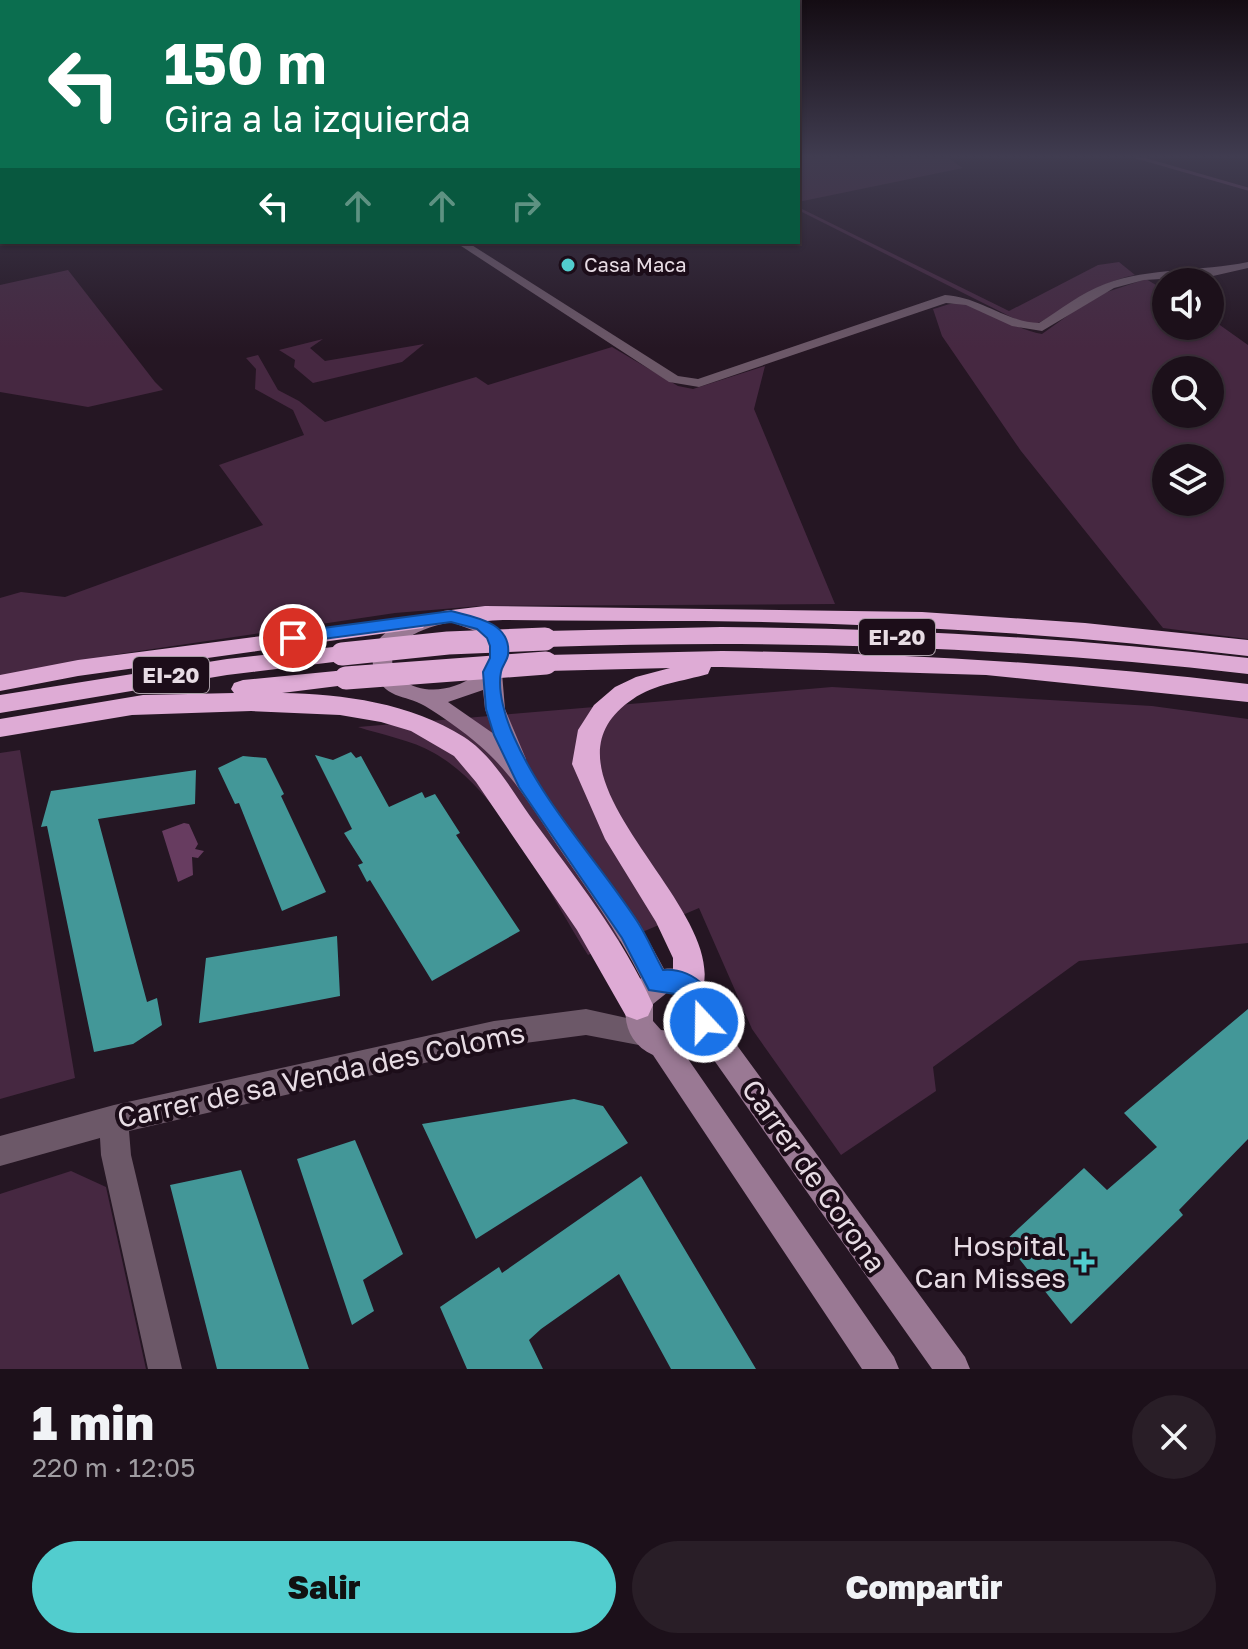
<!DOCTYPE html>
<html lang="es">
<meta charset="utf-8">
<style>
:root{--surface:#1c101a;--page:#291e27;--text:#f1f3f6;--muted:#a09da2;--line:#3a3039;--accent:#52cdce}
body{margin:0;font-family:"Golos Text",sans-serif;background:var(--page);color:var(--text);height:100vh;display:flex;flex-direction:column;font-size:30px;white-space:nowrap}
*{box-sizing:border-box;margin:0}
p{font-size:26px;color:var(--muted)}
.icon{flex:none;width:44px;height:44px;fill:none;stroke:currentColor;stroke-width:2;stroke-linecap:round;stroke-linejoin:round}
.map{position:relative;height:1369px;overflow:hidden}
.side{display:flex;flex-direction:column;background:var(--surface);flex:1}
.side>*{flex:none}
.hud{position:absolute;left:0px;top:0px;width:800px;height:244px;box-shadow:0 2px 6px #0004,0 0 0 2px var(--line);background:#0b6e4f;color:#fff;overflow:hidden}
.buttons{position:absolute;left:1152px;top:268px;display:grid;gap:16px}
.buttons a{display:grid;place-items:center;width:72px;height:72px;border-radius:50%;background:var(--surface);box-shadow:0 2px 6px #0004,0 0 0 2px var(--line);font-size:40px}
.pin{position:absolute;display:grid;place-items:center;width:68px;height:68px;color:#fff;margin:-34px;border:4px solid #fff;border-radius:50%;box-shadow:0 2px 8px #0007}
.me{position:absolute;width:88px;margin:-44px;rotate:339deg;stroke-linejoin:round;filter:drop-shadow(0 0 6px #0008)}
.turn{display:flex;align-items:center;gap:28px;height:168px;padding:0 32px;font-size:36px}
.turn .icon{width:104px;height:104px;stroke-width:2.5}
.turn b{display:block;font-size:56px;line-height:68px}
.lanes{display:flex;align-items:center;height:76px;padding:0 32px;background:#0003;justify-content:center;gap:40px;direction:ltr}
.lanes .off{opacity:.35}
.round{display:grid;place-items:center;flex:none;width:84px;height:84px;border-radius:42px;background:var(--page)}
.summary{display:flex;align-items:center;justify-content:space-between;height:136px;padding:0 32px}
h1{font-size:48px;font-weight:800;line-height:60px}
.cta{display:flex;gap:16px;margin-top:auto;padding:16px 32px}
.cta a{flex:1;height:92px;border-radius:48px;background:var(--accent);color:#111;font-size:32px;font-weight:800;line-height:92px;text-align:center}
.cta a+a{background:var(--page);color:var(--text)}
.map>svg:first-child{display:block}
</style>
<div class="map">
<svg width="1248" height="1369" viewBox="0 0 1248 1369">
<rect width="100%" height="100%" fill="#251623"/>
<path fill="#462841" fill-rule="evenodd" d="M 798,156 L 945,156 L 963,168 L 798,202 Z
M 798,207 L 1009,311 L 1098,265 L 1119,262 L 1135,275 C 1091,284 1071,308 1034,325 L 1023,323 L 798,210 Z
M 68,270 L 155,382 L 163,390 L 88,407 L 0,392 L 0,285 Z
M 1146,279 L 1166,291 L 1166,326 L 1210,326 L 1210,318 L 1248,345 L 1248,639 L 1163,628 L 1021,451 L 942,336 L 933,309 C 941,307 950,303 958,303 C 981,303 1015,330 1042,334 L 1095,296 ZM 1166,370 L 1210,370 L 1210,414 L 1166,414 ZM 1166,458 L 1210,458 L 1210,502 L 1166,502 Z
M 323,339 L 310,348 L 325,361 L 424,344 L 402,362 L 313,383 L 294,367 L 295,360 L 279,350 Z
M 612,347 L 678,386 L 693,389 L 765,366 L 754,409 L 835,604 L 480,606 L 395,613 L 119,654 L 0,677 L 0,598 L 21,592 L 65,597 L 263,525 L 219,465 L 304,435 L 293,410 L 255,389 L 256,369 L 246,358 L 258,355 L 278,390 L 299,401 L 325,422 L 476,377 L 488,385 Z
M 832,687 L 1152,706 L 1248,719 L 1248,943 L 1079,961 L 933,1067 L 936,1091 L 841,1155 L 752,1029 L 699,908 L 588,955 C 548,892 499,789 434,753 C 412,740 382,735 358,727 Z
M 20,750 L 75,1078 L 0,1099 L 0,753 Z
M 71,1171 L 106,1187 L 146,1369 L 0,1369 L 0,1194 Z"/>
<path fill="#673c60" d="M 184,823 L 189,824 L 198,844 L 195,849 L 204,851 L 198,858 L 192,857 L 193,875 L 178,882 L 162,831 Z"/>
<g fill="none" stroke-linecap="round" stroke-linejoin="round">
<path stroke="#673c60" stroke-width="3" d="M 1133,156 L 1248,189"/>
</g>
<path fill="#439798" d="M 351,752 L 356,758 L 361,756 L 389,807 L 422,792 L 425,798 L 435,794 L 460,833 L 456,835 L 520,931 L 432,981 L 370,880 L 367,882 L 358,865 L 363,863 L 344,833 L 352,829 L 315,755 L 333,760 Z
M 243,756 L 266,758 L 284,794 L 281,796 L 326,892 L 282,911 L 239,803 L 235,804 L 218,768 Z
M 196,770 L 195,804 L 98,819 L 147,1002 L 157,998 L 162,1025 L 133,1044 L 94,1052 L 47,826 L 41,827 L 51,791 Z
M 337,936 L 340,996 L 199,1023 L 206,958 Z
M 1248,1009 L 1248,1139 L 1179,1210 L 1183,1215 L 1071,1324 L 1005,1241 L 1084,1168 L 1107,1190 L 1157,1147 L 1124,1113 Z
M 574,1099 L 603,1106 L 628,1143 L 476,1239 L 422,1124 Z
M 355,1140 L 403,1254 L 363,1280 L 374,1311 L 352,1325 L 297,1159 Z
M 241,1170 L 309,1369 L 217,1369 L 170,1185 Z
M 641,1176 L 756,1369 L 671,1369 L 619,1274 L 541,1329 L 529,1340 L 543,1369 L 467,1369 L 440,1307 L 499,1267 L 502,1273 Z"/>
<g fill="none" stroke-linecap="round" stroke-linejoin="round">
<path fill="#6c5868" fill-rule="evenodd" d="M 455,242 L 467,242 L 678,376 L 698,379 L 945,295 C 980,297 1006,322 1039,323 C 1060,310 1081,293 1105,284 C 1150,267 1201,272 1248,262 L 1248,268 L 1213,276 L 1144,280 L 1114,288 L 1042,331 L 1012,326 L 966,305 L 946,303 L 699,387 L 669,382 Z
M 586,1009 L 654,1024 L 658,1033 L 654,1042 L 644,1046 L 586,1035 L 494,1047 L 129,1131 L 131,1155 L 182,1369 L 148,1369 L 101,1155 L 100,1138 L 0,1166 L 0,1136 L 114,1105 L 494,1021 Z"/>
<path fill="#9a7994" fill-rule="evenodd" d="M 451,610 C 477,615 500,623 509,649 L 502,673 L 505,709 L 526,759 L 523,764 L 639,923 L 664,969 C 694,965 718,988 717,1018 L 965,1357 L 970,1369 L 932,1369 L 704,1046 L 686,1056 L 894,1357 L 899,1369 L 862,1369 L 653,1055 C 621,1041 617,1001 641,978 C 617,931 587,889 557,845 C 534,810 511,772 479,745 C 463,731 443,717 425,706 C 405,694 383,700 374,669 C 362,626 424,615 451,610 ZM 451,622 L 475,631 L 488,642 C 492,655 488,666 477,674 C 413,722 337,645 451,622 ZM 483,690 L 485,709 L 494,734 L 448,702 ZM 668,992 L 678,993 L 689,1004 L 689,1021 L 679,1032 L 661,1030 L 653,1021 L 653,1004 Z"/>
<path fill="#deabd5" fill-rule="evenodd" d="M 485,606 L 922,612 L 1085,623 L 1248,640 L 1248,656 C 1067,634 886,623 704,621 C 637,621 570,621 503,620 C 484,620 461,626 443,621 L 440,616 L 443,611 Z
M 415,616 L 423,618 L 426,623 L 423,628 L 78,676 L 0,691 L 0,675 L 78,660 Z
M 721,627 C 898,628 1073,638 1248,658 L 1248,674 C 1014,647 781,639 545,647 L 537,644 L 534,639 L 537,634 L 545,631 Z
M 342,646 L 350,648 L 354,654 L 350,660 L 227,675 L 0,713 L 0,695 L 227,659 Z
M 722,651 C 898,653 1073,663 1248,684 L 1248,702 L 986,675 L 722,667 L 711,667 L 708,674 C 684,681 654,684 633,699 C 519,775 739,910 700,997 L 689,1001 L 678,997 L 673,986 L 673,958 L 656,922 L 605,839 L 572,764 L 578,730 L 594,705 L 615,687 L 636,677 L 670,668 L 546,671 L 538,669 L 534,663 L 538,657 L 546,655 Z
M 346,670 L 354,672 L 358,678 L 354,684 L 282,693 C 343,694 411,703 464,737 C 492,755 511,789 530,816 C 574,876 623,937 653,1005 L 648,1016 L 637,1020 L 626,1016 L 577,930 L 476,782 L 454,756 L 411,731 L 381,722 L 340,715 L 251,711 L 132,715 L 0,737 L 0,719 L 143,695 L 234,693 L 231,689 L 234,683 L 243,680 Z"/>
<path stroke="#deabd5" stroke-width="23" d="M 342,654 L 448,643 L 545,639
M 346,678 L 546,663"/>
</g>
<linearGradient id="sky" x2="0" y2="1"><stop stop-color="#140c13"/><stop offset="0.45" stop-color="#403c50"/><stop offset="1" stop-color="#403c50" stop-opacity="0"/></linearGradient>
<rect width="1248" height="348" fill="url(#sky)"/>
<path fill="#1a73e8" stroke="#114b97" stroke-width="2" d="M 451,611 C 474,617 512,622 508,655 C 507,661 502,666 501,672 C 497,691 506,720 514,737 C 544,805 597,860 637,921 C 647,936 654,954 663,970 C 696,967 726,998 712,1031 L 704,1034 L 695,1031 L 690,1006 L 682,995 L 649,990 L 622,938 L 519,787 L 494,735 L 486,709 L 483,672 L 490,658 L 490,646 L 487,638 L 477,629 L 451,622 L 293,643 L 285,638 L 293,632 Z"/>
<g fill="#52cdce" stroke="#1c0d19" stroke-width="3">
<circle cx="568" cy="265" r="8"/>
<path d="M1080 1250h8v8h8v8h-8v8h-8v-8h-8v-8h8z"/>
</g>
<g text-anchor="middle" stroke-width="8" stroke-linejoin="round" paint-order="stroke">
<g font-size="20" fill="#e7dce4" stroke="#1c0d19" text-anchor="start">
<text x="584" y="272">Casa Maca</text>
</g>
<g fill="#1c0d19" stroke="#aa9ea7" stroke-width="2">
<rect x="859" y="619" width="76" height="36" rx="6"/>
<rect x="133" y="657" width="76" height="36" rx="6"/>
</g>
<g font-size="22" font-weight="bold" fill="#e7dce4">
<text x="897" y="645">EI-20</text>
<text x="171" y="683">EI-20</text>
</g>
<g font-size="28" fill="#e7dce4" stroke="#1c0d19">
<text transform="translate(321 1075) rotate(-12)" y="10">Carrer de sa Venda des Coloms</text>
<text transform="translate(814 1176) rotate(55)" y="10">Carrer de Corona</text>
</g>
<g font-size="28" fill="#e7dce4" stroke="#1c0d19" text-anchor="end">
<text x="1066" y="1256">Hospital<tspan x="1066" dy="32">Can Misses</tspan></text>
</g>
</g>
</svg>
<div class="buttons">
<a><svg class="icon" aria-label="sound" viewBox="0 0 24 24"><path d="M4 9h4l5-4v14l-5-4H4zM17 9q2 3 0 6"/></svg></a>
<a><svg class="icon" aria-label="search" viewBox="0 0 24 24"><circle cx="10" cy="10" r="6"/><path d="M15 15l6 6"/></svg></a>
<a><svg class="icon" aria-label="layers" viewBox="0 0 24 24"><path d="M12 4l9 5-9 5-9-5zM3 14l9 5 9-5"/></svg></a>
</div>
<div class="pin" style="left:293px;top:638px;background:#d93025"><svg class="icon" aria-label="arrive" viewBox="0 0 24 24"><path d="M6 21V4h12l-3 4 3 4H6"/></svg></div>
<svg class="me" style="left:704px;top:1022px" viewBox="-20 -20 40 40"><circle r="17" fill="#1a73e8" stroke="#fff" stroke-width="3"/><path d="M0-11L8 9 0 5-8 9z" fill="#fff"/></svg>
<div class="hud">
<div class="turn"><svg class="icon" aria-label="left" viewBox="0 0 24 24"><path d="M17 20v-9H6M10 6l-5 5 5 5"/></svg><div><b>150 m</b>Gira a la izquierda</div></div>
<div class="lanes"><svg class="icon" aria-label="left" viewBox="0 0 24 24"><path d="M17 20v-9H6M10 6l-5 5 5 5"/></svg><svg class="icon off" aria-label="ahead" viewBox="0 0 24 24"><path d="M12 20V5M6 11l6-6 6 6"/></svg><svg class="icon off" aria-label="ahead" viewBox="0 0 24 24"><path d="M12 20V5M6 11l6-6 6 6"/></svg><svg class="icon off" aria-label="right" viewBox="0 0 24 24"><path d="M7 20v-9h11M14 6l5 5-5 5"/></svg></div>
</div>
</div>
<section class="side">
<div class="summary"><div><h1>1 min</h1><p>220 m · 12:05</p></div><a class="round"><svg class="icon" aria-label="close" viewBox="0 0 24 24"><path d="M6 6l12 12M18 6L6 18"/></svg></a></div>
<div class="cta"><a>Salir</a><a>Compartir</a></div>
</section>
